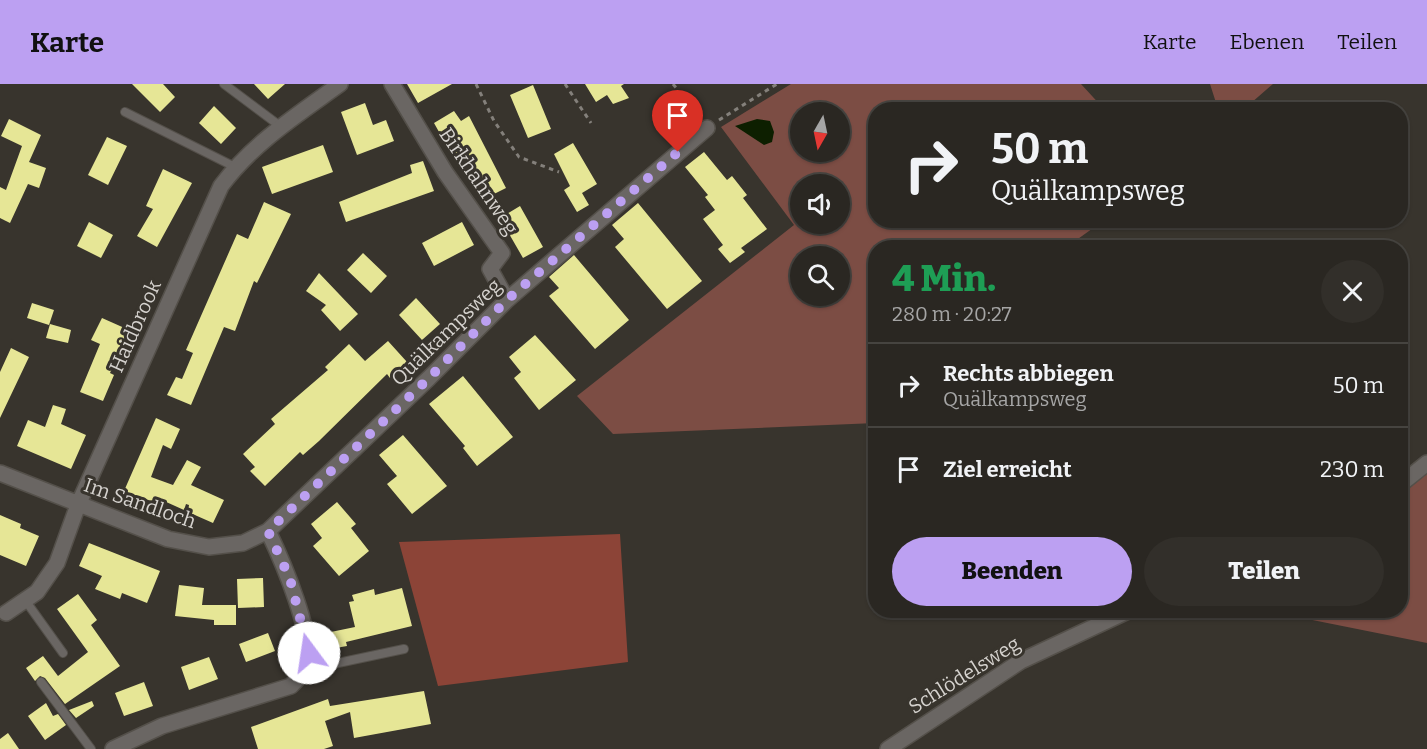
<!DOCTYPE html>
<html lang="de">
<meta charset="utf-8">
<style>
:root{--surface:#2a2722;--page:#322f2a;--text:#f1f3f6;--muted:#a5a5a5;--line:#464440;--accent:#bca0f2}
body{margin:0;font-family:Bitter,serif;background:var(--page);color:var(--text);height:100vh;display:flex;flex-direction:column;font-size:22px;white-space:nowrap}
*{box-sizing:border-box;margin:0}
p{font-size:20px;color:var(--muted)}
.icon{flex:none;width:33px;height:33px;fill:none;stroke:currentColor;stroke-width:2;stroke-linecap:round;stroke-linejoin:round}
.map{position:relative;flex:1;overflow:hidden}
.side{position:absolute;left:868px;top:156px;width:540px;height:378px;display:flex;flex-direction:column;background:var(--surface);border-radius:24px;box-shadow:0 2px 4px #0004,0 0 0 2px var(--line)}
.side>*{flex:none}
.guide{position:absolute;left:868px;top:18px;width:540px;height:126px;border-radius:24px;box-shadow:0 2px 4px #0004,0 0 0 2px var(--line);background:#2a2722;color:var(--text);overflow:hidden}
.needle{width:39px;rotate:189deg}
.fabs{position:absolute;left:790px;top:18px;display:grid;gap:12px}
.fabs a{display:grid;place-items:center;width:60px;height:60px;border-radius:50%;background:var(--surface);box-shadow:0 2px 4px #0004,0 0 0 2px var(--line);font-size:30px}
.pin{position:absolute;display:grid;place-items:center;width:51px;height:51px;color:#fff;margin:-62px -26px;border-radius:50% 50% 50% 0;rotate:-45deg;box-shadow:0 0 6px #0007}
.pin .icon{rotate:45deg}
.me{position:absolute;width:66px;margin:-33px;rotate:346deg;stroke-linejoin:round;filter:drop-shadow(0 0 4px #0008)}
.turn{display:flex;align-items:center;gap:21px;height:126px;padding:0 24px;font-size:27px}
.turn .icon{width:78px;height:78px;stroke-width:2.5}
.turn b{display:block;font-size:42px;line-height:51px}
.round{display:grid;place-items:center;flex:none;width:63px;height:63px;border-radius:32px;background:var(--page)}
.summary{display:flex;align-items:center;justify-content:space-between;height:102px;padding:0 24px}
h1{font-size:36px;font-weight:800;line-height:45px;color:#1e9e55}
.button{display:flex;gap:12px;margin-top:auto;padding:12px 24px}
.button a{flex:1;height:69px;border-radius:36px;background:var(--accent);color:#111;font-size:24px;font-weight:800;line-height:69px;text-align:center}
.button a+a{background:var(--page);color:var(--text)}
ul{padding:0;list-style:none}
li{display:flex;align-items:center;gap:18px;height:84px;padding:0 24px;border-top:2px solid var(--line)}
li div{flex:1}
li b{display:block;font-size:22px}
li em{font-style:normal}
header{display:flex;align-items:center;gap:36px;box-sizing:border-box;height:84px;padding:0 30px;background:var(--accent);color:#111}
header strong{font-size:28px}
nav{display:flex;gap:33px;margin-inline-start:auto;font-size:21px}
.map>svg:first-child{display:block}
</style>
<header>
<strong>Karte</strong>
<nav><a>Karte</a><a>Ebenen</a><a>Teilen</a></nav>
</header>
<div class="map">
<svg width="1427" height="665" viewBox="0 0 1427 665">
<rect width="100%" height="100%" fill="#38342d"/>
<path fill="#7c4d44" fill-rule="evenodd" d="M 791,0 L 1081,0 L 1104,25 L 876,26 L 876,136 L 1103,137 L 1075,157 L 1077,163 L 876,164 L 876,339 L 613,350 L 577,312 L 794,141 L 721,43 ZM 801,28 L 840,28 L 840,68 L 801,68 ZM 801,100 L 840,100 L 840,140 L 801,140 ZM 801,172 L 840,172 L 840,212 L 801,212 Z
M 1210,0 L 1273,0 L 1243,26 L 1218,25 Z
M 1427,386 L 1427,559 L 1268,527 L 1401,526 L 1401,406 Z"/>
<path fill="#8c4437" d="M 620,450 L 628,578 L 438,602 L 399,458 Z"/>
<path fill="#0d1f00" d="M 757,35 L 770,37 L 774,48 L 772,58 L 764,61 L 735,42 Z"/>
<path fill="#e6e696" d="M 132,0 L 163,0 L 175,13 L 160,28 Z
M 254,0 L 285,0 L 268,15 Z
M 407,0 L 452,0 L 418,19 Z
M 585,0 L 624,0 L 621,2 L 629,14 L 613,20 L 607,11 L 596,18 Z
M 533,1 L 551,45 L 528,54 L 510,11 Z
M 365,19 L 373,41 L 386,36 L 394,57 L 357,71 L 341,28 Z
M 214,22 L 236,44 L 221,60 L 199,39 Z
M 454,27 L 461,37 L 469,32 L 506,104 L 484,115 L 460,69 L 453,73 L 434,39 Z
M 9,35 L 41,51 L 29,78 L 46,84 L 39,104 L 28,100 L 10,139 L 0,134 L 0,103 L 6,106 L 22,62 L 1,52 Z
M 107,53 L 127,62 L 108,101 L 88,91 Z
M 573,59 L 597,100 L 582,109 L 589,121 L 577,128 L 564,106 L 570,102 L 554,70 Z
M 323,61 L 333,88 L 272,110 L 262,83 Z
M 704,68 L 727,96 L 732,92 L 747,111 L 743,114 L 767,145 L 741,164 L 745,168 L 730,179 L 718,165 L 723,161 L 703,135 L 715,126 L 705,113 L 708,111 L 685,83 Z
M 423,77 L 434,107 L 346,138 L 339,118 L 412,89 L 410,81 Z
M 163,85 L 192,99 L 157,163 L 137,152 L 153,125 L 146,122 Z
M 264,118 L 291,130 L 257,199 L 254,197 L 235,247 L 224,243 L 191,321 L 167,311 L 176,293 L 182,295 L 193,269 L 186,266 L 237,150 L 248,155 Z
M 638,119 L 702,197 L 667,225 L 615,163 L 624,155 L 612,141 Z
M 520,122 L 543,163 L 523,174 L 500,134 Z
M 89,138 L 113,151 L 101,174 L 77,162 Z
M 462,138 L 474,161 L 434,182 L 422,159 Z
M 363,169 L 387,192 L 371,209 L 347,186 Z
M 574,171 L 629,236 L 595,265 L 549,212 L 559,204 L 549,193 Z
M 319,189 L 358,230 L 340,247 L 321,226 L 326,221 L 306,207 Z
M 416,214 L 440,240 L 422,256 L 399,231 Z
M 32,219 L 54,226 L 49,241 L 27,234 Z
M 102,234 L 129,246 L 110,289 L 114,291 L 103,317 L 80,308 L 100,260 L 91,256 Z
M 50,240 L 71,246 L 68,259 L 46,254 Z
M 535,251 L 576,296 L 539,326 L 514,294 L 521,288 L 509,273 Z
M 388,257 L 407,278 L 390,294 L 387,290 L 319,357 L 303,371 L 300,368 L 265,402 L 250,387 L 255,383 L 243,370 L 275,340 L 271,335 L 328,286 L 325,283 L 349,260 L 365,277 Z
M 11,264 L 29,273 L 0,334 L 0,288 Z
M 463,292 L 513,353 L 477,382 L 463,364 L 465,362 L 429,320 Z
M 53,321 L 66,325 L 61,340 L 86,351 L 71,385 L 17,362 L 28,336 L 45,343 Z
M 156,334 L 180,345 L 171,365 L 163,361 L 151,393 L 173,401 L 187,376 L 201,383 L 191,401 L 224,416 L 213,439 L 188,428 L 189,421 L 186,420 L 184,426 L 164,417 L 162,421 L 124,407 Z
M 403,351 L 447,402 L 412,430 L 387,400 L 397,392 L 379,371 Z
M 337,418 L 356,440 L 351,444 L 369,467 L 339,492 L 313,462 L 322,454 L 311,440 Z
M 0,431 L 21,440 L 20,444 L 39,452 L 26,482 L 0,471 Z
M 89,459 L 160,487 L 147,519 L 122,509 L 120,515 L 95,505 L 102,492 L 79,482 Z
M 263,494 L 264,523 L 238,524 L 237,495 Z
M 179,501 L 204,504 L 202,521 L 236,521 L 236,541 L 214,541 L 214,536 L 175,532 Z
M 402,504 L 412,542 L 346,558 L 347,562 L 330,565 L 326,549 L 355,543 L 349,518 L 354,517 L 352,511 L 374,505 L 375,511 Z
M 78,510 L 97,536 L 91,541 L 120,582 L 65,620 L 45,594 L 40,592 L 35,597 L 26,584 L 43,572 L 58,592 L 88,568 L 57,525 Z
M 268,549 L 275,567 L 246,578 L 239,560 Z
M 209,573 L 218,595 L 189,606 L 181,583 Z
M 144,598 L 153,622 L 124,632 L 115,609 Z
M 424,607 L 431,640 L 354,654 L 350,628 L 325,637 L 333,662 L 324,665 L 258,665 L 251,643 L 328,615 L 330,622 Z
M 92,617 L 94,622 L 76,634 L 69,626 Z
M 46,619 L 53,632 L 58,630 L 66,641 L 45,656 L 28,632 Z
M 8,649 L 19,665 L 0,665 L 0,655 Z"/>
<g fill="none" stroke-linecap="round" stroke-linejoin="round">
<g stroke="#54504a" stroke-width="10">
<path id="service" d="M 224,0 L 280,42
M 125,28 L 235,83
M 25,516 L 63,569
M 305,586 L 404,565
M 41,598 L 91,665"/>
</g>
<g stroke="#54504a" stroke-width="18">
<path id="minor" d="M 392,0 L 445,88 L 502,169 L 490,185 L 507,216
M 0,389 L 168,455 L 209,463 L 243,459 L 268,447 L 429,294 L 507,216 L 707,44
M 1401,400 L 1427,379
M 6,529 L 37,508 L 57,479 L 78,421 L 221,102 C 253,59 297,31 340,0
M 113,665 L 162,642 L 291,602 C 295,597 303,591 306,584 C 317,556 281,474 268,447
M 888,665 L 1021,577 L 1130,526"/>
</g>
<path stroke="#84807b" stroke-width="3" stroke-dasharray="4.5 4.5" stroke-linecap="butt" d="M 476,0 L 494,37 L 519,73 L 559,88
M 565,0 L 591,39
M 673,0 L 677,5
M 719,36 L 777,0"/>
<use href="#service" stroke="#6a6663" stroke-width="8"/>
<use href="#minor" stroke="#6a6663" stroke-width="15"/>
</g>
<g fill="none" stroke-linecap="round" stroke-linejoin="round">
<path stroke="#bca0f2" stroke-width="10" stroke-dasharray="0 18" d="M 309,569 L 290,495 L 268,447 L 429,294 L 507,216 L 678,68"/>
</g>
<g text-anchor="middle" stroke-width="6" stroke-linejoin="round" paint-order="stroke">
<g font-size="20" fill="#d5d2ce" stroke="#38342d">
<text transform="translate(479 97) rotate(56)" y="7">Birkhahnweg</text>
<text transform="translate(135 242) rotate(-66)" y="7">Haidbrook</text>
<text transform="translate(446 248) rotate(-44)" y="7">Quälkampsweg</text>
<text transform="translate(140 419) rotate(19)" y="7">Im Sandloch</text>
<text transform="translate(964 591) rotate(-32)" y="7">Schlödelsweg</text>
</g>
</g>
</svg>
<div class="fabs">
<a><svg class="needle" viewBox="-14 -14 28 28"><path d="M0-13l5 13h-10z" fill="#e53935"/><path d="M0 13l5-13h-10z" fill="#a5a5a5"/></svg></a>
<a><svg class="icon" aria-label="sound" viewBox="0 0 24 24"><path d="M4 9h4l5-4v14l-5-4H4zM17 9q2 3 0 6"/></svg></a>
<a><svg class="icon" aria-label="search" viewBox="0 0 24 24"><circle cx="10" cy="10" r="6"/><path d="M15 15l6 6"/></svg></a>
</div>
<div class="pin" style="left:678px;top:68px;background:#d93025"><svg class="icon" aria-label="arrive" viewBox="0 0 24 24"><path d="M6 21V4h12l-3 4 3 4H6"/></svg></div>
<svg class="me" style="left:309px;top:569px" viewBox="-20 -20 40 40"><circle r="19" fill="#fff"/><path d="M0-13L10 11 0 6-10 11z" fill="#bca0f2"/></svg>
<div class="guide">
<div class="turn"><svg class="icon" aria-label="right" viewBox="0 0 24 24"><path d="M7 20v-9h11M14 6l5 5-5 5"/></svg><div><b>50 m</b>Quälkampsweg</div></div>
</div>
<section class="side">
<div class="summary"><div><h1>4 Min.</h1><p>280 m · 20:27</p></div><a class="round"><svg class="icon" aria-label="close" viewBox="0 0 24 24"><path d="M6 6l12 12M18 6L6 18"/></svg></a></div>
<ul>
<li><svg class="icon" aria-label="right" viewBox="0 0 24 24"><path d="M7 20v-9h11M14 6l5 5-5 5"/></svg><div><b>Rechts abbiegen</b><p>Quälkampsweg</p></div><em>50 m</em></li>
<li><svg class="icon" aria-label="arrive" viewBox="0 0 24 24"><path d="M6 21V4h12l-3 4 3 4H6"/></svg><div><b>Ziel erreicht</b></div><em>230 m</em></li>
</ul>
<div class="button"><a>Beenden</a><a>Teilen</a></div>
</section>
</div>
